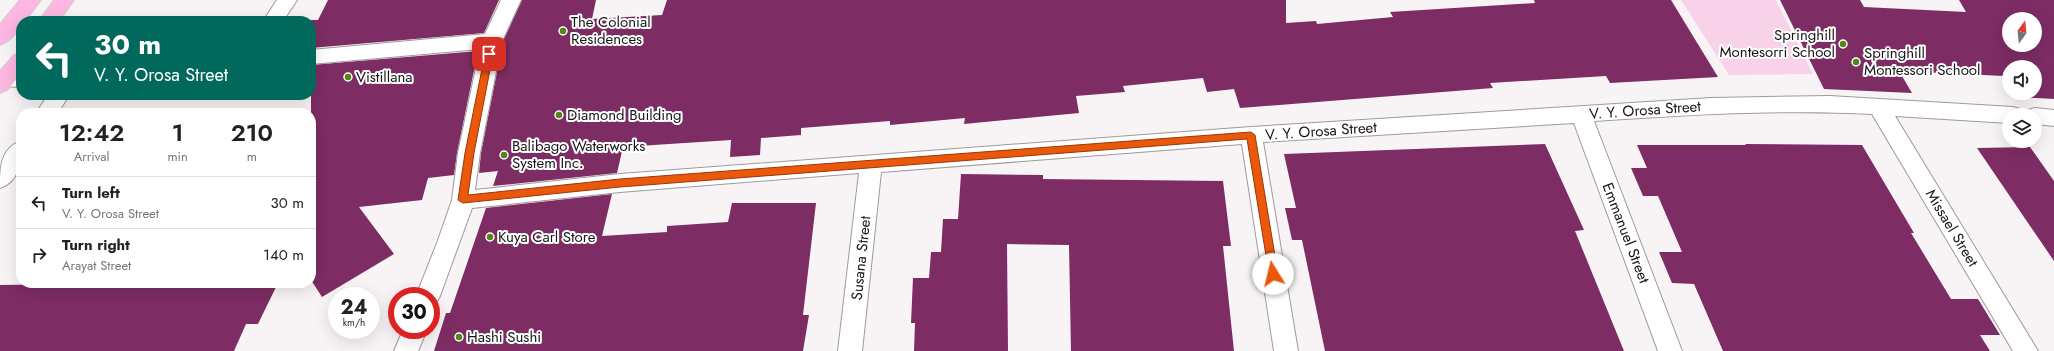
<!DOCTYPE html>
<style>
:root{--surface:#fff;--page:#f6f6f6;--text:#222;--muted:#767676;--line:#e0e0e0}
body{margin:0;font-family:Jost,sans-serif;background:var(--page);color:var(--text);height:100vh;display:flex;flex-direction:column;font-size:15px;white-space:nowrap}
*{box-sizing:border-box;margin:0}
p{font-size:13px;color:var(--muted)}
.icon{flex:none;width:22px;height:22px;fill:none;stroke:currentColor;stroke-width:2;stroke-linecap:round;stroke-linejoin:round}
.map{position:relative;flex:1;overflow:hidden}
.side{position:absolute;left:16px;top:108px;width:300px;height:180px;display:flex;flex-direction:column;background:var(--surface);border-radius:16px;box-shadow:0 4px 16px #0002}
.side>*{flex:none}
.banner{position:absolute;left:16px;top:16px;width:300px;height:84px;border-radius:16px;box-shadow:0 4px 16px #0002;background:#00695c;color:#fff;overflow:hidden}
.needle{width:26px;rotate:15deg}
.buttons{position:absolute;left:2002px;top:12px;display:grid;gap:8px}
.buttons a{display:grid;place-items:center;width:40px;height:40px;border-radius:50%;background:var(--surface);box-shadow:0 4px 16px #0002;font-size:20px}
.speed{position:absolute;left:328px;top:287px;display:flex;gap:8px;font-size:20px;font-weight:700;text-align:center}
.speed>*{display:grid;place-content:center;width:52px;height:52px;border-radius:50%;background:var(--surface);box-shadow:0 4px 16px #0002;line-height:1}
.speed small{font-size:10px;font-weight:400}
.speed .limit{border:6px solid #d22;background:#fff;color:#111}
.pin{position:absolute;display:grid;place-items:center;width:34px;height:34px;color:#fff;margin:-17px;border-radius:8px;box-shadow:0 2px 6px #0006}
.me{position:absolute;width:44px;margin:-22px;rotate:351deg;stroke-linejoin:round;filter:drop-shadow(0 0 3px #0008)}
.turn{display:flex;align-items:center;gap:14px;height:84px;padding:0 12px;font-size:18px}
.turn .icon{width:52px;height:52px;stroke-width:2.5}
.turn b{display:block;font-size:28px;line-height:34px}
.eta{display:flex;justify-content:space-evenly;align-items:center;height:68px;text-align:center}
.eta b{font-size:24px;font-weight:600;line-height:28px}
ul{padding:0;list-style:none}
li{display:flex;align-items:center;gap:12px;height:52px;padding:0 12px;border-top:1px solid var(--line)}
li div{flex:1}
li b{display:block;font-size:15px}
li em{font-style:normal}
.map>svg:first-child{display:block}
</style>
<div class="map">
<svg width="2054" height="351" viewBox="0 0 2054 351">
<rect width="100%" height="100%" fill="#f8f4f6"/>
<path fill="#f8d2e8" d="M 1681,0 L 1776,0 L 1813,74 L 1729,75 Z"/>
<path fill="#7d2c64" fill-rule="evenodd" d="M 328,0 L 499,0 L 484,33 L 311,48 L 311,20 L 318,20 Z
M 522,0 L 596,0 L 592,19 L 662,15 L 667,0 L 1286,0 L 1286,23 L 1316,21 L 1317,24 L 1393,17 L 1390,12 L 1535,3 L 1534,0 L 1671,0 L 1718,77 L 1610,83 L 1606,76 L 1490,83 L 1493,88 L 1240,108 L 1234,89 L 1207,92 L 1203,78 L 1123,86 L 1125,92 L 1076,96 L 1079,113 L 964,124 L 965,118 L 890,125 L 890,121 L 801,128 L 801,135 L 761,138 L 760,155 L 730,157 L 731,140 L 623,147 L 617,173 L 493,186 L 498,171 L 479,173 L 481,153 L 503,41 Z
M 1780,0 L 1860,0 L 1864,7 L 1966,12 L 1959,0 L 2054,0 L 2054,99 L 2017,97 L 2015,93 L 2035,93 L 2035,67 L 2009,67 L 2009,84 L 2004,76 L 1899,71 L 1912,93 L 1824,89 ZM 2009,19 L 2035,19 L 2035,45 L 2009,45 Z
M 478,51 L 457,153 L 454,175 L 428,178 L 422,200 L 359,207 L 394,254 L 322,297 L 311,280 L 311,65 Z
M 1545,144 L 1584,230 L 1575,231 L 1624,351 L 1325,351 L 1302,240 L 1292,240 L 1285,208 L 1296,208 L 1284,154 Z
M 1745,144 L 1862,145 L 1914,233 L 1911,233 L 1951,299 L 1978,299 L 2000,335 L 1980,335 L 1990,351 L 1723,351 L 1694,284 L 1672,283 L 1659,252 L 1682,252 L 1658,196 L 1643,196 L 1631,168 L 1647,168 L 1637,145 L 1746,145 Z
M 2030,147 L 2054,181 L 2054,261 L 1977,148 Z
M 961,174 L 1043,175 L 1043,179 L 1223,181 L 1231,246 L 1223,246 L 1234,351 L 1071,351 L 1069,245 L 1007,244 L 1008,351 L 914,351 L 915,323 L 911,323 L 913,278 L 929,278 L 931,252 L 941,252 L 943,219 L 958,219 Z
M 612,194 L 602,236 L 667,232 L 667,226 L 728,222 L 732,203 L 816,203 L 803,315 L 809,315 L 803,351 L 434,351 L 446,313 L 450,313 L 486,208 Z
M 148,283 L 147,286 L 276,287 L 258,324 L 246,324 L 234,351 L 0,351 L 0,285 Z"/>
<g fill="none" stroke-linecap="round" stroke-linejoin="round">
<g stroke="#9e9a9c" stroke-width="2">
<path id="minor" d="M 277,0 L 297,0 L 283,21 L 263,21 Z
M 501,0 L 521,0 L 502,41 L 480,153 L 475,190 L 620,174 L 1251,127 L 1711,98 L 1830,96 L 2013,107 L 2020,109 L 2024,115 L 2009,115 L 2009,123 L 1895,116 L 2038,351 L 2013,351 L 1872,114 C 1780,109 1687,115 1594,121 L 1682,351 L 1658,351 L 1574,123 L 1263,142 L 1298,351 L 1274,351 L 1242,144 L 881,172 L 862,351 L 838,351 L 859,173 L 620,192 L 472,208 L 440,296 L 436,303 L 431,305 L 431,296 L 416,296 L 437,243 L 452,200 L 458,153 L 480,49 L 311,64 L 311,50 L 485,34 Z
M 21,71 L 21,87 L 0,86 L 0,74 Z
M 48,95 L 69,95 L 58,113 L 36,113 Z
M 2035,108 L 2054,110 L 2054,126 L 2035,124 L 2035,115 L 2025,115 L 2028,110 Z
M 21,141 C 21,159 21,181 0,188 C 0,169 0,148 21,141 Z
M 403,330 L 427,330 L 418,351 L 394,351 Z"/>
</g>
<g stroke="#d1d0d1" stroke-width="2">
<path id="trunk" d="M 20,0 L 41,0 L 25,21 L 21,21 C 21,31 9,42 0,45 L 0,24 Z
M 54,0 L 74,0 L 59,21 L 39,21 Z
M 21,53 L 21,74 L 7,90 L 0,93 L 0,71 L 14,55 Z"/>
</g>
<use href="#minor" fill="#fff" fill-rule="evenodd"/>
<use href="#trunk" fill="#fcb7e2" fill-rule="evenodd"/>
</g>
<path fill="#ea580c" stroke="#983908" d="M 489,51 L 493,54 L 474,153 L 468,195 L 620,179 L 1251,132 L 1255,135 L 1278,274 L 1273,278 L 1269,274 L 1247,139 L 620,187 L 463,203 L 458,200 L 465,153 L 485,54 Z"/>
<g fill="#548519" stroke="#fff" stroke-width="1.5">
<circle cx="563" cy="31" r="4"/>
<circle cx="1843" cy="44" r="4"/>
<circle cx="1856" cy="62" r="4"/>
<circle cx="348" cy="77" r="4"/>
<circle cx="559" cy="115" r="4"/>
<circle cx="504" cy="155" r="4"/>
<circle cx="490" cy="237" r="4"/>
<circle cx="459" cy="337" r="4"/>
</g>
<g text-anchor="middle" stroke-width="4" stroke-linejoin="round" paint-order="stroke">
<g font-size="15" fill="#171617" stroke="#fff" text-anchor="start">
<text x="571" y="27">The Colonial<tspan x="571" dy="17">Residences</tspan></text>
<text x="1835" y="40" text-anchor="end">Springhill<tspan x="1835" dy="17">Montesorri School</tspan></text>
<text x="1864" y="58">Springhill<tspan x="1864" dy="17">Montessori School</tspan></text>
<text x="356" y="82">Vistillana</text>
<text x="567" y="120">Diamond Building</text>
<text x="512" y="151">Balibago Waterworks<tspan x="512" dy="17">System Inc.</tspan></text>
<text x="498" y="242">Kuya Carl Store</text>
<text x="467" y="342">Hashi Sushi</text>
</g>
<g font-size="15" fill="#171617" stroke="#fff">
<text transform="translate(1645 110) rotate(-4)" y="5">V. Y. Orosa Street</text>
<text transform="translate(1321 131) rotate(-4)" y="5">V. Y. Orosa Street</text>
<text transform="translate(1952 228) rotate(59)" y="5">Missael Street</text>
<text transform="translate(1626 233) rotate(69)" y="5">Emmanuel Street</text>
<text transform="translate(861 258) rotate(-84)" y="5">Susana Street</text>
</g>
</g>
</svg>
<div class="buttons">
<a><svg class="needle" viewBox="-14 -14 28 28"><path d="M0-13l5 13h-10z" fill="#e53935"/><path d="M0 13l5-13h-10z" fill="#767676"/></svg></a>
<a><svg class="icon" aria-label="sound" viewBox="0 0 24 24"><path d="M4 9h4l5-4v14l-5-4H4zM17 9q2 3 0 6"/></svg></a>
<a><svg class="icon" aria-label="layers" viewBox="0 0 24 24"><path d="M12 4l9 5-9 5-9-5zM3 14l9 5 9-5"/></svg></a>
</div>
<div class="speed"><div>24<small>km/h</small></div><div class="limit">30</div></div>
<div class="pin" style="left:489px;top:54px;background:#d93025"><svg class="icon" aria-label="arrive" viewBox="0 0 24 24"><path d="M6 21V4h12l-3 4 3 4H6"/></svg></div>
<svg class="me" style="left:1273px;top:274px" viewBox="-20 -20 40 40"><circle r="19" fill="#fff"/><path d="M0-13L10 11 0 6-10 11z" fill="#ea580c"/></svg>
<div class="banner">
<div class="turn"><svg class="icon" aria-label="left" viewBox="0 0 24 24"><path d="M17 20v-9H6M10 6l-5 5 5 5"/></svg><div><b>30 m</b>V. Y. Orosa Street</div></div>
</div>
<section class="side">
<div class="eta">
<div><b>12:42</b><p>Arrival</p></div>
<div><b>1</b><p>min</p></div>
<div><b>210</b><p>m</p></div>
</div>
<ul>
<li><svg class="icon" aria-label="left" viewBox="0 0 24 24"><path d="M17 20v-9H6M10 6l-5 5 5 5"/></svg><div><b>Turn left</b><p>V. Y. Orosa Street</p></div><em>30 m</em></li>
<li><svg class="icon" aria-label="right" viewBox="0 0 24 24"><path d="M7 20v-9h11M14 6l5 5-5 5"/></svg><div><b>Turn right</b><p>Arayat Street</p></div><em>140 m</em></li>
</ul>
</section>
</div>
